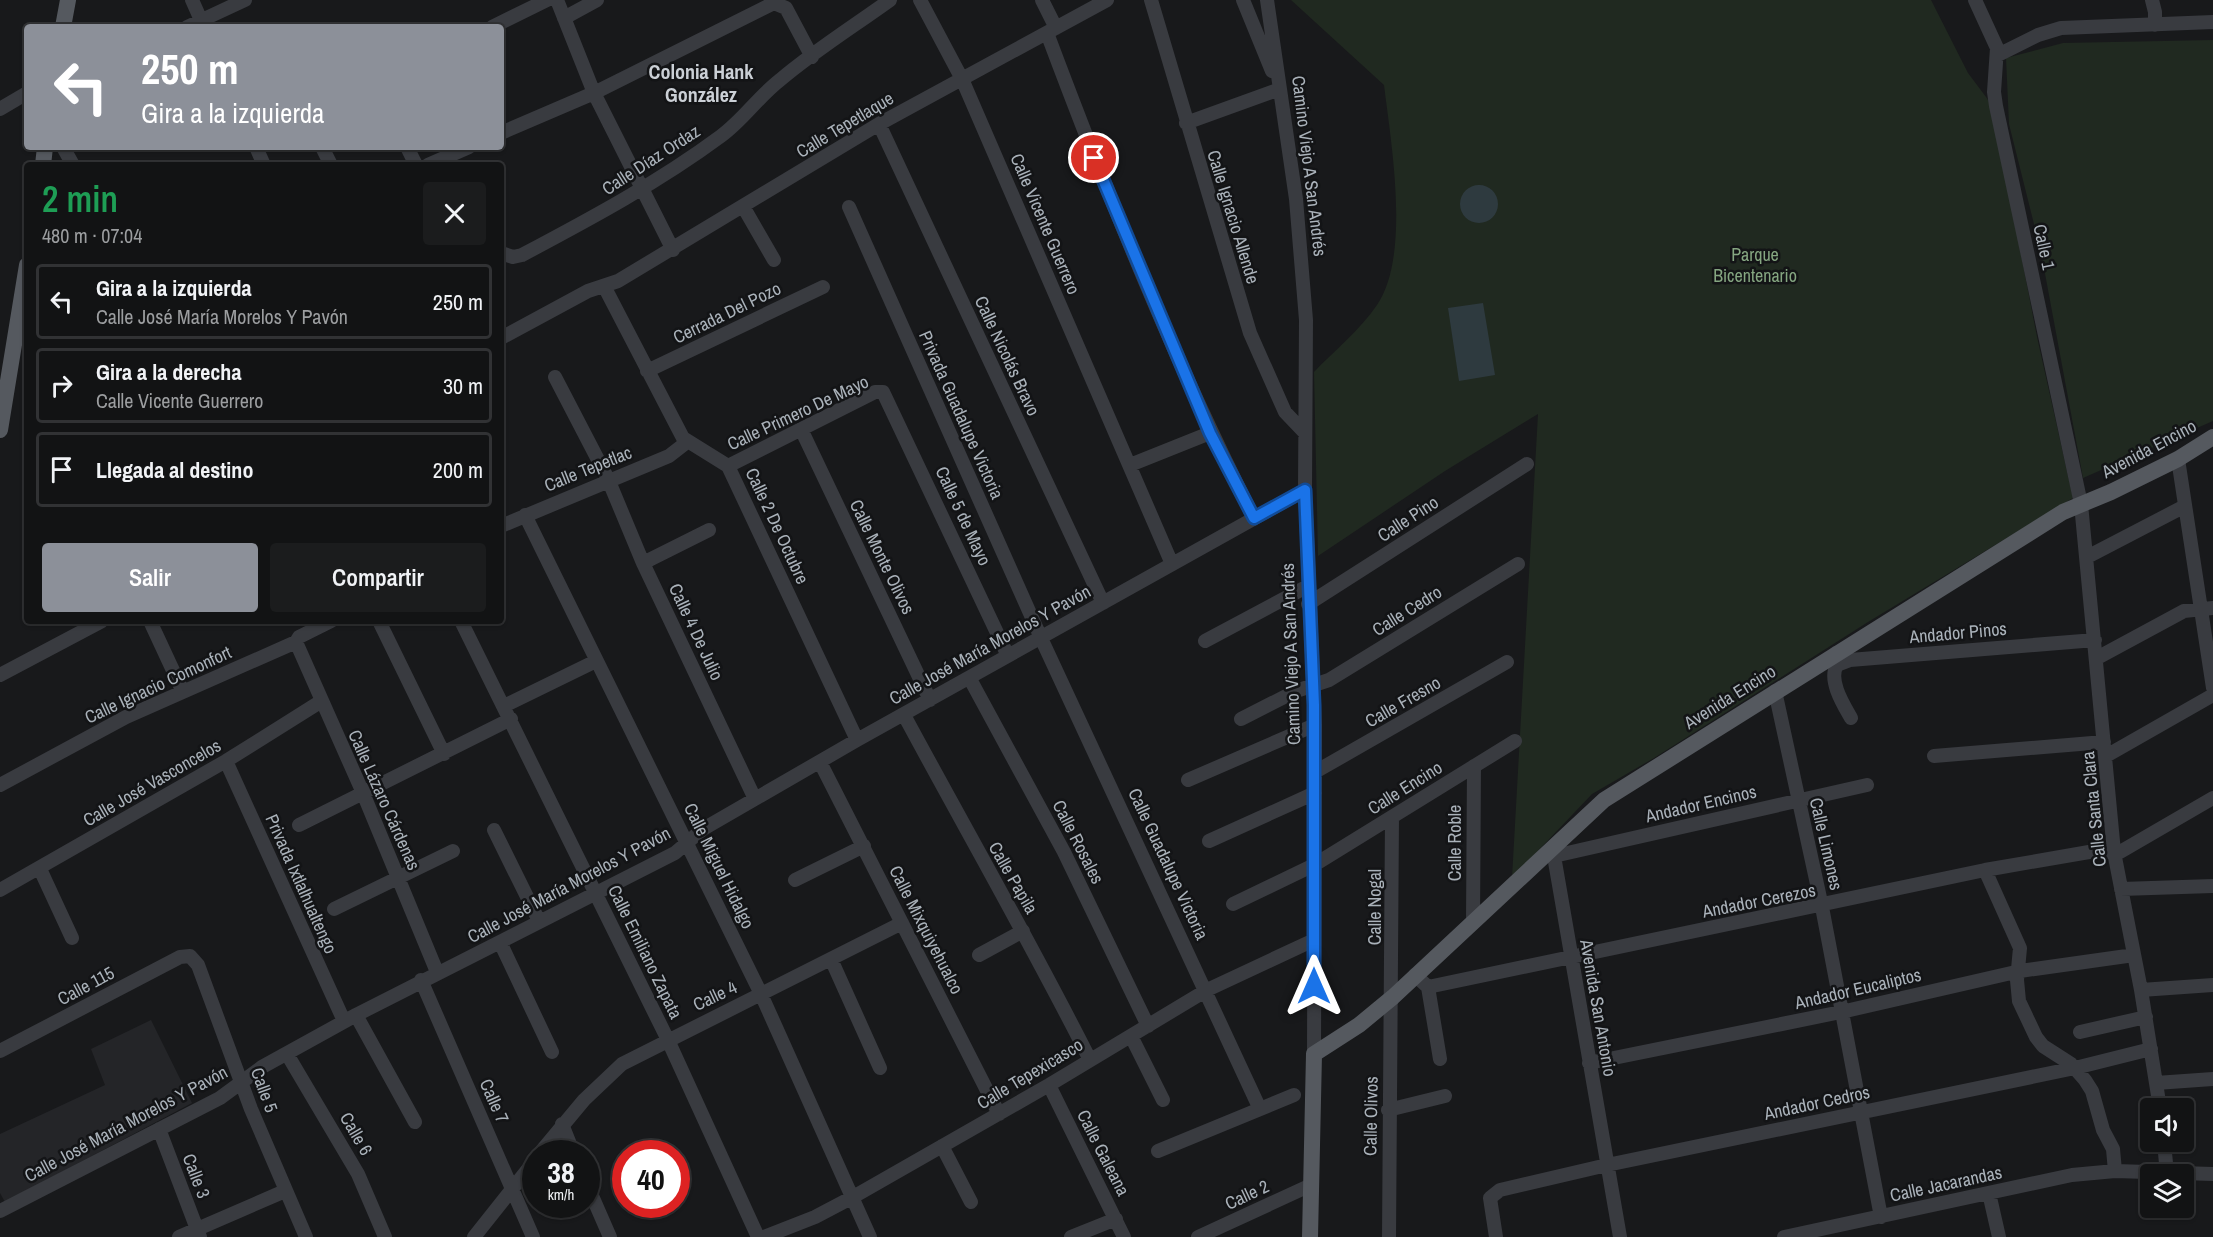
<!DOCTYPE html>
<html lang="es">
<meta charset="utf-8">
<style>
:root{--surface:#121314;--page:#1b1c1d;--text:#f1f3f6;--muted:#9c9ea0;--line:#313234;--accent:#8c9099}
body{margin:0;font-family:"Archivo Narrow",sans-serif;background:var(--page);color:var(--text);height:100vh;display:flex;flex-direction:column;font-size:22px;white-space:nowrap}
*{box-sizing:border-box;margin:0}
p{font-size:20px;color:var(--muted)}
.icon{flex:none;width:33px;height:33px;fill:none;stroke:currentColor;stroke-width:2;stroke-linecap:round;stroke-linejoin:round}
.map{position:relative;flex:1;overflow:hidden}
.side{position:absolute;left:24px;top:162px;width:480px;height:462px;display:flex;flex-direction:column;background:var(--surface);border-radius:6px;box-shadow:0 2px 4px #0004,0 0 0 2px var(--line)}
.side>*{flex:none}
.hud{position:absolute;left:24px;top:24px;width:480px;height:126px;border-radius:6px;box-shadow:0 2px 4px #0004,0 0 0 2px var(--line);background:#8c9099;color:#fff;overflow:hidden}
.controls{position:absolute;left:2140px;top:1098px;display:grid;gap:12px}
.controls a{display:grid;place-items:center;width:54px;height:54px;border-radius:6px;background:var(--surface);box-shadow:0 2px 4px #0004,0 0 0 2px var(--line);font-size:30px}
.speed{position:absolute;left:522px;top:1140px;display:flex;gap:12px;font-size:30px;font-weight:700;text-align:center}
.speed>*{display:grid;place-content:center;width:78px;height:78px;border-radius:50%;background:var(--surface);box-shadow:0 2px 4px #0004,0 0 0 2px var(--line);line-height:1}
.speed small{font-size:15px;font-weight:400}
.speed .limit{border:9px solid #d22;background:#fff;color:#111}
.pin{position:absolute;display:grid;place-items:center;width:51px;height:51px;color:#fff;margin:-26px;border:3px solid #fff;border-radius:50%;box-shadow:0 2px 6px #0007}
.me{position:absolute;width:66px;margin:-33px;rotate:0deg;stroke-linejoin:round;filter:drop-shadow(0 0 4px #0008)}
.turn{display:flex;align-items:center;gap:21px;height:126px;padding:0 18px;font-size:27px}
.turn .icon{width:78px;height:78px;stroke-width:2.5}
.turn b{display:block;font-size:42px;line-height:51px}
.round{display:grid;place-items:center;flex:none;width:63px;height:63px;border-radius:6px;background:var(--page)}
.headline{display:flex;align-items:center;justify-content:space-between;height:102px;padding:0 18px}
h1{font-size:36px;font-weight:600;line-height:45px;color:#1e9e55}
.button{display:flex;gap:12px;margin-top:auto;padding:12px 18px}
.button a{flex:1;height:69px;border-radius:6px;background:var(--accent);color:#fff;font-size:24px;font-weight:600;line-height:69px;text-align:center}
.button a+a{background:var(--page);color:var(--text)}
ul{padding:0;list-style:none}
li{display:flex;align-items:center;gap:18px;height:75px;margin:0 12px 9px;padding:0 6px;border:3px solid var(--line);border-radius:6px}
li div{flex:1}
li b{display:block;font-size:22px}
li em{font-style:normal}
.map>svg:first-child{display:block}
</style>
<div class="map">
<svg width="2213" height="1237" viewBox="0 0 2213 1237">
<rect width="100%" height="100%" fill="#18191b"/>
<path fill="#242528" d="M 151,1020 L 192,1103 L 5,1202 L 0,1193 L 0,1134 L 105,1085 L 91,1049 Z"/>
<path fill="#202920" d="M 1291,0 L 1931,0 L 1968,73 L 1992,105 L 2037,337 L 2073,498 L 1868,622 L 1654,758 L 1592,794 L 1512,878 L 1538,414 L 1445,471 L 1318,556 L 1314,372 C 1334,351 1360,330 1377,305 C 1411,255 1391,143 1384,85 Z
M 2213,40 L 2213,421 L 2083,478 L 2041,252 L 2009,124 L 2006,58 L 2063,43 Z"/>
<path fill="#2e3a3f" d="M1460 204a19 19 0 1 1 38 0a19 19 0 1 1-38 0Z
M 1483,303 L 1495,375 L 1459,381 L 1448,308 Z"/>
<g fill="none" stroke-linecap="round" stroke-linejoin="round">
<path stroke="#393b40" stroke-width="14" d="M 192,0 L 204,27
M 557,0 L 594,93 L 673,250
M 920,0 L 962,79 L 1172,564
M 1042,0 L 1056,28
M 1151,0 L 1250,333 L 1285,412 L 1305,433
M 1243,0 L 1272,71
M 1267,0 L 1296,199 L 1306,320 L 1305,490 L 1315,725 L 1314,1054
M 1975,0 L 1997,48 L 1994,92 L 1996,106 L 2081,504 L 2114,852 L 2141,990 L 2160,1108
M 2152,0 L 2155,12 L 2155,25
M 564,18 L 597,0
M 187,27 L 245,0
M 492,27 L 547,0
M 1047,33 C 1109,198 1174,361 1254,518
M 1998,55 L 2038,35 L 2061,28 L 2213,22
M 0,109 L 27,93
M 1186,123 L 1280,89
M 879,124 L 1103,603
M 501,133 L 594,93 L 774,3 L 786,8 L 812,57
M 63,147 L 73,165
M 256,147 L 264,165
M 322,147 L 331,165
M 407,147 L 416,165
M 428,165 L 469,147
M 849,207 L 1041,638 L 1259,1107
M 744,208 L 774,260
M 501,253 L 513,257 L 522,255 C 590,219 659,182 721,136 C 743,120 758,97 780,80 C 814,51 854,26 890,0
M 604,286 L 683,438 L 728,466 L 857,740
M 501,338 L 588,291 L 618,281 L 879,124 L 1107,0
M 647,371 L 823,287
M 555,377 L 608,479 L 643,563 L 755,799
M 801,429 L 930,700
M 2178,459 L 2213,688
M 1130,465 L 1210,433
M 728,466 L 875,392 L 883,392 L 1008,656
M 525,515 L 761,994 L 870,1237
M 501,526 L 669,456 L 687,442
M 2087,557 L 2185,506
M 643,563 L 709,530
M 1308,604 L 1527,464
M 150,621 L 183,692
M 379,621 L 444,754
M 461,621 L 667,1038 L 758,1237
M 1205,641 L 1308,586
M 296,642 L 363,793 L 437,972
M 1836,653 L 1837,665 L 1850,660 L 2095,640
M 2097,658 L 2184,611 L 2213,608
M 1837,665 C 1828,680 1843,704 1851,718
M 0,675 L 102,621
M 970,679 L 1064,852 L 1148,1026
M 1775,691 L 1822,907 L 1881,1217
M 504,706 L 596,661
M 904,715 C 966,830 1031,943 1090,1060
M 1241,719 L 1296,691 L 1329,680 L 1518,564
M 1934,756 L 2104,742
M 2106,756 L 2213,695
M 226,761 L 344,1021
M 820,762 L 999,1114
M 1315,772 L 1507,662
M 1188,780 L 1315,725
M 0,785 L 126,717 L 296,642 L 299,637 L 331,621
M 299,825 L 511,719
M 494,830 L 539,921
M 1209,841 L 1315,793
M 1553,848 L 1554,856 L 1867,785
M 1554,856 L 1620,1237
M 40,869 L 72,938
M 1985,870 L 2020,948 L 2017,980 L 2019,1001 L 2036,1037 L 2043,1046 L 2071,1064 L 2085,1080 L 2092,1091 L 2103,1130 L 2113,1149 L 2115,1171
M 795,880 L 864,846
M 2121,889 L 2213,886
M 0,890 L 226,761 L 320,702
M 1233,904 L 1314,865 L 1515,741
M 334,909 L 453,851
M 1473,921 L 1474,766
M 500,942 L 552,1052
M 979,955 L 1023,931
M 831,959 L 880,1068
M 1415,975 L 1428,987 L 1985,870 L 2089,852 L 2120,852 L 2213,798
M 421,980 L 533,1237
M 1428,987 L 1440,1059
M 2141,990 L 2213,985
M 356,1015 L 415,1122
M 2080,1032 L 2146,1017
M 1131,1036 L 1163,1100
M 0,1051 L 180,957 L 190,956 L 198,965 L 251,1109 L 306,1237
M 287,1054 L 358,1174 L 385,1237
M 1589,1063 L 1841,1012 L 2020,971 L 2134,955
M 2156,1083 L 2213,1079
M 1049,1085 L 1124,1237
M 1388,1110 L 1445,1096
M 562,1124 L 574,1154
M 159,1129 L 200,1237
M 2164,1142 L 2167,1174
M 942,1146 L 971,1202
M 1158,1151 L 1294,1095
M 539,1154 L 584,1100 L 622,1064 L 902,923
M 586,1182 L 610,1237
M 1989,1193 L 1999,1237
M 0,1211 L 220,1098 L 262,1067 L 356,1015 L 675,853 L 703,829 L 857,740 L 1305,490
M 179,1237 L 285,1191
M 474,1237 L 536,1159
M 764,1237 L 815,1217 L 853,1197 L 1049,1085 L 1207,990 L 1314,940
M 1071,1237 L 1116,1219
M 1198,1237 L 1311,1185
M 1389,1237 L 1392,817
M 1496,1237 L 1490,1198 L 1500,1190 L 1607,1165 L 2075,1068 L 2151,1049
M 1784,1237 L 2072,1175 L 2115,1171 L 2213,1174"/>
<path stroke="#55595f" stroke-width="16" d="M 63,27 L 68,0
M 43,165 L 45,147
M 0,430 L 27,265
M 1310,1237 L 1314,1054 L 1359,1025 L 1393,997 L 1604,800 L 2063,512 L 2111,492 L 2178,459 L 2213,437"/>
</g>
<g fill="none" stroke-linecap="round" stroke-linejoin="round">
<g stroke="#114b97" stroke-width="15">
<path id="route" d="M 1094,158 L 1210,433 L 1254,518 L 1305,490 L 1314,705 L 1314,986"/>
</g>
<use href="#route" stroke="#1a73e8" stroke-width="10"/>
</g>
<g text-anchor="middle" stroke-width="5" stroke-linejoin="round" paint-order="stroke">
<g font-size="18" fill="#aab2ba" stroke="#131416">
<text transform="translate(845 125) rotate(-31)" y="6">Calle Tepetlaque</text>
<text transform="translate(651 160) rotate(-33)" y="6">Calle Díaz Ordaz</text>
<text transform="translate(1309 166) rotate(83)" y="6">Camino Viejo A San Andrés</text>
<text transform="translate(1233 217) rotate(73)" y="6">Calle Ignacio Allende</text>
<text transform="translate(1045 224) rotate(67)" y="6">Calle Vicente Guerrero</text>
<text transform="translate(2044 247) rotate(78)" y="6">Calle 1</text>
<text transform="translate(727 313) rotate(-26)" y="6">Cerrada Del Pozo</text>
<text transform="translate(1007 356) rotate(65)" y="6">Calle Nicolás Bravo</text>
<text transform="translate(798 413) rotate(-25)" y="6">Calle Primero De Mayo</text>
<text transform="translate(961 415) rotate(66)" y="6">Privada Guadalupe Victoria</text>
<text transform="translate(2149 449) rotate(-28)" y="6">Avenida Encino</text>
<text transform="translate(588 469) rotate(-22)" y="6">Calle Tepetlac</text>
<text transform="translate(963 516) rotate(65)" y="6">Calle 5 de Mayo</text>
<text transform="translate(1408 519) rotate(-33)" y="6">Calle Pino</text>
<text transform="translate(777 526) rotate(65)" y="6">Calle 2 De Octubre</text>
<text transform="translate(882 557) rotate(64)" y="6">Calle Monte Olivos</text>
<text transform="translate(1407 611) rotate(-32)" y="6">Calle Cedro</text>
<text transform="translate(696 632) rotate(65)" y="6">Calle 4 De Julio</text>
<text transform="translate(1958 633) rotate(-5)" y="6">Andador Pinos</text>
<text transform="translate(990 645) rotate(-29)" y="6">Calle José María Morelos Y Pavón</text>
<text transform="translate(1291 654) rotate(-92)" y="6">Camino Viejo A San Andrés</text>
<text transform="translate(158 685) rotate(-25)" y="6">Calle Ignacio Comonfort</text>
<text transform="translate(1730 697) rotate(-32)" y="6">Avenida Encino</text>
<text transform="translate(1403 702) rotate(-30)" y="6">Calle Fresno</text>
<text transform="translate(152 783) rotate(-30)" y="6">Calle José Vasconcelos</text>
<text transform="translate(1405 788) rotate(-32)" y="6">Calle Encino</text>
<text transform="translate(384 800) rotate(66)" y="6">Calle Lázaro Cárdenas</text>
<text transform="translate(1701 804) rotate(-13)" y="6">Andador Encinos</text>
<text transform="translate(2094 809) rotate(-96)" y="6">Calle Santa Clara</text>
<text transform="translate(1078 842) rotate(63)" y="6">Calle Rosales</text>
<text transform="translate(1455 843) rotate(-90)" y="6">Calle Roble</text>
<text transform="translate(1826 844) rotate(77)" y="6">Calle Limones</text>
<text transform="translate(1168 864) rotate(65)" y="6">Calle Guadalupe Victoria</text>
<text transform="translate(719 866) rotate(64)" y="6">Calle Miguel Hidalgo</text>
<text transform="translate(1013 878) rotate(60)" y="6">Calle Papila</text>
<text transform="translate(301 884) rotate(66)" y="6">Privada Ixtlalhualtengo</text>
<text transform="translate(569 885) rotate(-28)" y="6">Calle José María Morelos Y Pavón</text>
<text transform="translate(1759 901) rotate(-11)" y="6">Andador Cerezos</text>
<text transform="translate(1375 907) rotate(-90)" y="6">Calle Nogal</text>
<text transform="translate(926 930) rotate(63)" y="6">Calle Mixquiyehualco</text>
<text transform="translate(645 952) rotate(64)" y="6">Calle Emiliano Zapata</text>
<text transform="translate(86 986) rotate(-28)" y="6">Calle 115</text>
<text transform="translate(1858 989) rotate(-13)" y="6">Andador Eucaliptos</text>
<text transform="translate(715 996) rotate(-25)" y="6">Calle 4</text>
<text transform="translate(1598 1008) rotate(80)" y="6">Avenida San Antonio</text>
<text transform="translate(1030 1074) rotate(-31)" y="6">Calle Tepexicasco</text>
<text transform="translate(264 1090) rotate(70)" y="6">Calle 5</text>
<text transform="translate(494 1101) rotate(66)" y="6">Calle 7</text>
<text transform="translate(1817 1103) rotate(-12)" y="6">Andador Cedros</text>
<text transform="translate(1371 1116) rotate(-89)" y="6">Calle Olivos</text>
<text transform="translate(126 1124) rotate(-28)" y="6">Calle José María Morelos Y Pavón</text>
<text transform="translate(356 1134) rotate(60)" y="6">Calle 6</text>
<text transform="translate(1103 1153) rotate(63)" y="6">Calle Galeana</text>
<text transform="translate(196 1176) rotate(69)" y="6">Calle 3</text>
<text transform="translate(1946 1184) rotate(-12)" y="6">Calle Jacarandas</text>
<text transform="translate(1247 1195) rotate(-25)" y="6">Calle 2</text>
</g>
<g font-size="18" fill="#85a681" stroke="#131416">
<text x="1755" y="261">Parque<tspan x="1755" dy="21">Bicentenario</tspan></text>
</g>
<g font-size="20" font-weight="bold" fill="#cbd0d6" stroke="#131416">
<text x="701" y="79">Colonia Hank<tspan x="701" dy="23">González</tspan></text>
</g>
</g>
</svg>
<div class="controls">
<a><svg class="icon" aria-label="sound" viewBox="0 0 24 24"><path d="M4 9h4l5-4v14l-5-4H4zM17 9q2 3 0 6"/></svg></a>
<a><svg class="icon" aria-label="layers" viewBox="0 0 24 24"><path d="M12 4l9 5-9 5-9-5zM3 14l9 5 9-5"/></svg></a>
</div>
<div class="speed"><div>38<small>km/h</small></div><div class="limit">40</div></div>
<div class="pin" style="left:1094px;top:158px;background:#d93025"><svg class="icon" aria-label="arrive" viewBox="0 0 24 24"><path d="M6 21V4h12l-3 4 3 4H6"/></svg></div>
<svg class="me" style="left:1314px;top:986px" viewBox="-20 -20 40 40"><path d="M0-17L14 15 0 8-14 15z" fill="#1a73e8" stroke="#fff" stroke-width="4"/></svg>
<div class="hud">
<div class="turn"><svg class="icon" aria-label="left" viewBox="0 0 24 24"><path d="M17 20v-9H6M10 6l-5 5 5 5"/></svg><div><b>250 m</b>Gira a la izquierda</div></div>
</div>
<section class="side">
<div class="headline"><div><h1>2 min</h1><p>480 m · 07:04</p></div><a class="round"><svg class="icon" aria-label="close" viewBox="0 0 24 24"><path d="M6 6l12 12M18 6L6 18"/></svg></a></div>
<ul>
<li><svg class="icon" aria-label="left" viewBox="0 0 24 24"><path d="M17 20v-9H6M10 6l-5 5 5 5"/></svg><div><b>Gira a la izquierda</b><p>Calle José María Morelos Y Pavón</p></div><em>250 m</em></li>
<li><svg class="icon" aria-label="right" viewBox="0 0 24 24"><path d="M7 20v-9h11M14 6l5 5-5 5"/></svg><div><b>Gira a la derecha</b><p>Calle Vicente Guerrero</p></div><em>30 m</em></li>
<li><svg class="icon" aria-label="arrive" viewBox="0 0 24 24"><path d="M6 21V4h12l-3 4 3 4H6"/></svg><div><b>Llegada al destino</b></div><em>200 m</em></li>
</ul>
<div class="button"><a>Salir</a><a>Compartir</a></div>
</section>
</div>
